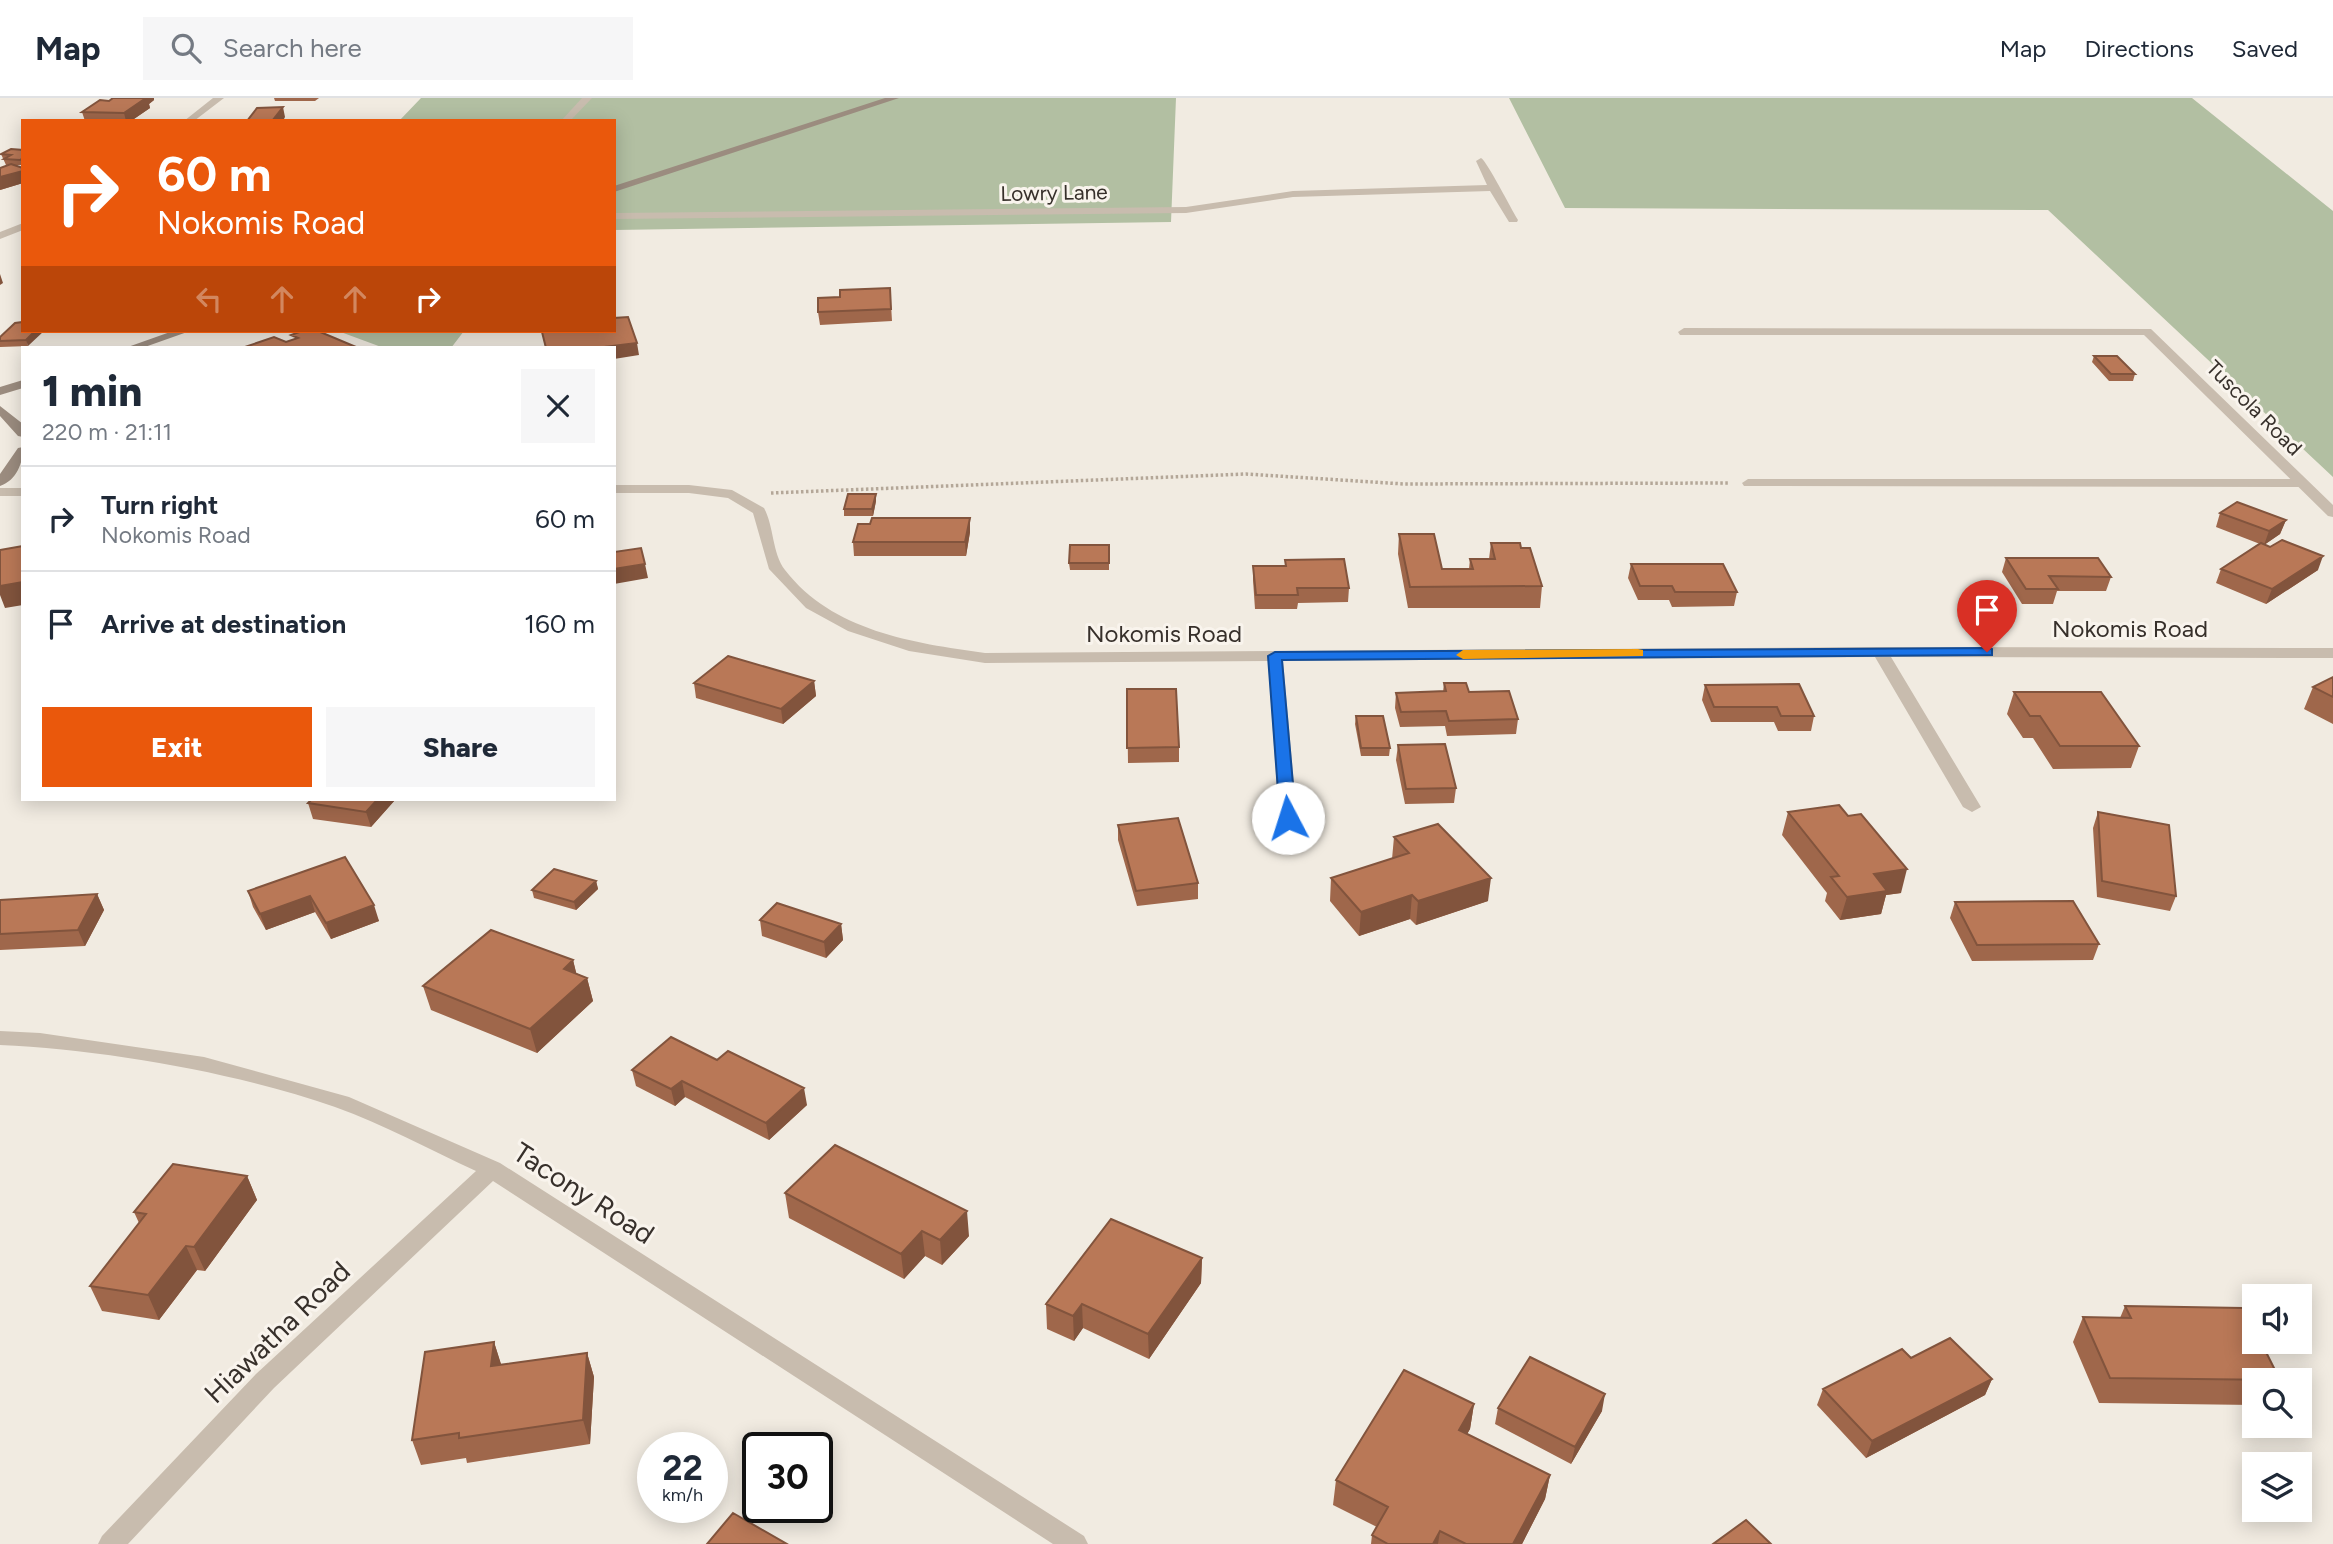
<!DOCTYPE html>
<meta charset="utf-8">
<style>
:root{--surface:#fff;--page:#f6f6f7;--text:#1f2937;--muted:#747a83;--line:#e0e1e3;--accent:#ea580c}
body{margin:0;font-family:Figtree,sans-serif;background:var(--page);color:var(--text);height:100vh;display:flex;flex-direction:column;font-size:26px;white-space:nowrap}
*{box-sizing:border-box;margin:0}
p{font-size:23px;color:var(--muted)}
.icon{flex:none;width:38px;height:38px;fill:none;stroke:currentColor;stroke-width:2;stroke-linecap:round;stroke-linejoin:round}
.map{position:relative;flex:1;overflow:hidden}
.details{position:absolute;left:21px;top:248px;width:595px;height:455px;display:flex;flex-direction:column;background:var(--surface);border-radius:0px;box-shadow:0 4px 18px #0003}
.details>*{flex:none}
.guide{position:absolute;left:21px;top:21px;width:595px;height:214px;border-radius:0px;box-shadow:0 4px 18px #0003;background:#ea580c;color:#fff;overflow:hidden}
.buttons{position:absolute;left:2242px;top:1186px;display:grid;gap:14px}
.buttons a{display:grid;place-items:center;width:70px;height:70px;border-radius:0px;background:var(--surface);box-shadow:0 4px 18px #0003;font-size:35px}
.speed{position:absolute;left:637px;top:1334px;display:flex;gap:14px;font-size:35px;font-weight:700;text-align:center}
.speed>*{display:grid;place-content:center;width:91px;height:91px;border-radius:50%;background:var(--surface);box-shadow:0 4px 18px #0003;line-height:1}
.speed small{font-size:18px;font-weight:400}
.speed .limit{border:4px solid #111;border-radius:10px;background:#fff;color:#111}
.pin{position:absolute;display:grid;place-items:center;width:60px;height:60px;color:#fff;margin:-72px -30px;border-radius:50% 50% 50% 0;rotate:-45deg;box-shadow:0 0 7px #0007}
.pin .icon{rotate:45deg}
.me{position:absolute;width:77px;margin:-38px;rotate:355deg;stroke-linejoin:round;filter:drop-shadow(0 0 5px #0008)}
.turn{display:flex;align-items:center;gap:24px;height:147px;padding:0 21px;font-size:32px}
.turn .icon{width:91px;height:91px;stroke-width:2.5}
.turn b{display:block;font-size:49px;line-height:60px}
.lanes{display:flex;align-items:center;height:66px;padding:0 21px;background:#0003;justify-content:center;gap:35px;direction:ltr}
.lanes .off{opacity:.35}
.round{display:grid;place-items:center;flex:none;width:74px;height:74px;border-radius:0px;background:var(--page)}
.headline{display:flex;align-items:center;justify-content:space-between;height:119px;padding:0 21px}
h1{font-size:42px;font-weight:800;line-height:52px}
.cta{display:flex;gap:14px;margin-top:auto;padding:14px 21px}
.cta a{flex:1;height:80px;border-radius:0px;background:var(--accent);color:#fff;font-size:28px;font-weight:800;line-height:80px;text-align:center}
.cta a+a{background:var(--page);color:var(--text)}
ul{padding:0;list-style:none}
li{display:flex;align-items:center;gap:21px;height:105px;padding:0 21px;border-top:2px solid var(--line)}
li div{flex:1}
li b{display:block;font-size:26px}
li em{font-style:normal}
header{display:flex;align-items:center;gap:42px;box-sizing:border-box;height:98px;padding:0 35px;background:var(--surface);border-bottom:2px solid var(--line)}
header strong{font-size:33px}
nav{display:flex;gap:38px;margin-inline-start:auto;font-size:24px}
.search{width:490px;height:63px;background:var(--page);display:flex;align-items:center;gap:18px;box-sizing:border-box;padding:0 24px;border-radius:0px;color:var(--muted);font-size:26px}
.map>svg:first-child{display:block}
</style>
<header>
<strong>Map</strong>
<div class="search"><svg class="icon" aria-label="search" viewBox="0 0 24 24"><circle cx="10" cy="10" r="6"/><path d="M15 15l6 6"/></svg>Search here</div>
<nav><a>Map</a><a>Directions</a><a>Saved</a></nav>
</header>
<div class="map">
<svg width="2333" height="1446" viewBox="0 0 2333 1446">
<rect width="100%" height="100%" fill="#f1ebe1"/>
<path fill="#b2bfa2" d="M 421,0 L 1176,0 L 1171,124 L 614,132 L 614,23 L 399,23 Z
M 1509,0 L 2192,0 L 2333,113 L 2333,379 L 2048,112 L 1565,110 Z
M 338,233 L 464,233 L 451,250 L 384,250 Z"/>
<g fill="none" stroke-linecap="round" stroke-linejoin="round">
<path stroke="#b4a798" stroke-width="3.5" stroke-dasharray="2.5 2.5" stroke-linecap="butt" d="M 771,395 L 1246,376 L 1404,386 L 1728,385"/>
<path fill="#c8bcae" fill-rule="evenodd" d="M 1748,381 L 2302,381 L 2308,385 L 2302,389 L 1744,388 L 1742,385 Z"/>
<path fill="#c8bcae" fill-rule="evenodd" d="M 213,0 L 224,0 L 194,23 L 184,23 Z
M 582,0 L 592,0 L 570,23 L 561,23 Z
M 1481,60 C 1487,63 1511,111 1518,122 L 1517,124 L 1509,124 L 1490,93 L 1293,99 L 1186,115 L 614,121 L 614,115 L 1186,109 L 1293,93 L 1487,87 L 1476,63 Z
M 23,125 L 23,132 L 0,141 L 0,134 Z
M 1684,230 L 2151,231 L 2333,407 L 2333,419 L 2328,418 L 2144,237 L 1680,237 L 1678,234 Z
M 614,387 L 689,387 L 732,392 L 764,410 C 774,428 772,455 785,472 C 832,533 913,545 985,555 L 1880,549 L 2333,550 L 2333,560 L 1891,559 L 1981,709 L 1972,714 L 1963,709 L 1875,559 L 1283,563 L 1297,720 L 1288,725 L 1279,720 L 1268,563 L 985,565 L 909,553 L 848,533 L 806,510 L 769,471 L 753,415 L 728,400 L 689,395 L 614,395 Z
M 0,390 L 23,390 L 23,398 L 0,398 Z
M 0,933 L 40,935 L 204,959 L 349,999 L 500,1065 L 1084,1438 L 1088,1446 L 1053,1446 L 493,1083 L 274,1290 L 128,1446 L 98,1446 L 102,1438 L 256,1276 L 476,1073 C 430,1052 383,1026 335,1009 C 234,974 106,952 0,947 Z"/>
<path fill="#9b8c7f" fill-rule="evenodd" d="M 885,0 L 899,0 L 614,94 L 614,88 Z
M 173,233 L 190,233 L 142,250 L 125,250 Z
M 23,282 L 23,290 L 0,297 L 0,289 Z
M 0,308 L 23,326 L 23,339 L 18,338 L 0,318 Z
M 23,349 C 23,365 17,382 0,388 L 0,376 L 18,350 Z"/>
</g>
<path fill="#9f674b" d="M 274,0 L 319,0 L 315,3 L 275,3 Z
M 154,2 L 149,6 L 150,10 L 131,23 L 85,23 L 82,14 L 109,3 Z
M 23,52 L 22,67 L 12,67 L 23,70 L 23,85 L 0,92 L 10,67 L 6,67 L 1,56 Z
M 890,190 L 892,223 L 820,227 L 818,214 L 840,199 Z
M 23,224 L 28,248 L 0,249 L 0,239 Z
M 2094,258 L 2135,276 L 2133,283 L 2109,283 L 2092,264 Z
M 876,403 L 873,418 L 844,418 L 844,411 Z
M 2220,415 L 2286,422 L 2280,436 L 2264,447 L 2318,472 L 2266,506 L 2216,485 L 2221,471 L 2260,446 L 2216,429 Z
M 870,426 L 970,434 L 966,458 L 854,458 L 853,444 Z
M 1399,436 L 1442,471 L 1469,471 L 1470,461 L 1489,461 L 1491,445 L 1521,450 L 1542,488 L 1540,510 L 1408,510 L 1398,456 Z
M 1109,447 L 1109,472 L 1070,472 L 1069,465 Z
M 2006,460 L 2111,479 L 2106,493 L 2057,493 L 2053,506 L 2022,506 L 2002,474 Z
M 1285,462 L 1349,490 L 1348,504 L 1298,505 L 1297,511 L 1255,511 L 1253,482 L 1253,468 L 1285,468 Z
M 1631,466 L 1737,494 L 1734,508 L 1672,509 L 1669,502 L 1638,502 L 1628,480 Z
M 2333,579 L 2333,626 L 2304,611 L 2313,589 Z
M 814,583 L 816,598 L 783,626 L 696,600 L 694,585 Z
M 1444,585 L 1469,594 L 1518,621 L 1516,636 L 1447,638 L 1445,628 L 1400,629 L 1395,610 L 1396,595 L 1443,594 Z
M 1705,587 L 1814,618 L 1811,633 L 1778,633 L 1774,624 L 1711,624 L 1702,602 Z
M 1127,591 L 1179,649 L 1179,664 L 1128,665 Z
M 2014,594 L 2139,648 L 2131,670 L 2053,671 L 2033,640 L 2023,640 L 2007,616 Z
M 1356,618 L 1390,650 L 1389,658 L 1361,658 L 1355,626 Z
M 1398,647 L 1456,690 L 1454,705 L 1405,706 L 1396,662 Z
M 311,702 L 395,702 L 371,729 L 313,721 L 308,705 Z
M 1788,714 L 1901,795 L 1886,797 L 1881,816 L 1840,822 L 1825,803 L 1827,795 L 1782,737 Z
M 2098,714 L 2176,798 L 2170,813 L 2097,799 L 2093,730 Z
M 1118,727 L 1198,785 L 1198,801 L 1137,808 L 1118,742 Z
M 1394,739 L 1488,803 L 1416,827 L 1410,821 L 1359,838 L 1330,803 L 1331,780 L 1392,761 Z
M 345,759 L 379,823 L 331,841 L 315,814 L 266,832 L 253,809 L 248,793 Z
M 596,783 L 598,791 L 576,812 L 534,800 L 532,792 Z
M 97,796 L 104,812 L 85,848 L 0,852 L 0,802 Z
M 1955,804 L 2099,846 L 2093,862 L 1972,863 L 1950,820 Z
M 760,822 L 841,826 L 843,842 L 826,860 L 762,838 Z
M 573,862 L 576,875 L 587,880 L 593,903 L 537,955 L 431,912 L 423,888 Z
M 632,972 L 807,1007 L 769,1042 L 685,999 L 675,1008 L 636,988 Z
M 247,1078 L 257,1102 L 205,1173 L 197,1172 L 159,1222 L 102,1213 L 90,1188 L 139,1125 L 134,1114 Z
M 785,1095 L 969,1138 L 942,1167 L 925,1158 L 904,1181 L 789,1120 Z
M 1202,1160 L 1201,1185 L 1149,1261 L 1083,1230 L 1074,1243 L 1047,1231 L 1046,1206 Z
M 2125,1208 L 2280,1282 L 2254,1283 L 2254,1307 L 2099,1305 L 2073,1244 L 2083,1219 L 2120,1220 Z
M 494,1244 L 501,1267 L 587,1255 L 594,1279 L 590,1346 L 467,1365 L 466,1360 L 421,1367 L 412,1342 Z
M 1911,1260 L 1992,1281 L 1985,1297 L 1866,1360 L 1817,1307 L 1823,1291 Z
M 1474,1306 L 1470,1331 L 1467,1336 L 1550,1377 L 1545,1401 L 1522,1446 L 1371,1446 L 1372,1437 L 1377,1429 L 1333,1407 L 1336,1382 Z
M 1498,1310 L 1602,1313 L 1571,1366 L 1495,1326 Z"/>
<path fill="#82543d" d="M 141,0 L 154,0 L 154,2 L 149,6 L 150,10 L 131,23 L 126,23 L 124,15 Z
M 283,9 L 285,19 L 283,23 L 272,23 Z
M 23,73 L 23,85 L 0,92 L 0,79 Z
M 0,176 L 3,185 L 0,187 Z
M 35,233 L 44,233 L 28,248 L 26,242 Z
M 637,245 L 639,257 L 614,261 L 614,250 L 596,250 Z
M 876,396 L 876,403 L 873,418 L 872,411 Z
M 970,420 L 970,434 L 966,458 L 965,444 Z
M 2286,422 L 2280,436 L 2264,447 L 2269,433 Z
M 2323,458 L 2318,472 L 2266,506 L 2272,491 Z
M 645,466 L 648,480 L 614,486 L 614,471 Z
M 23,484 L 23,507 L 5,510 L 0,497 L 0,488 Z
M 814,583 L 816,598 L 783,626 L 781,611 Z
M 377,702 L 395,702 L 371,729 L 366,714 Z
M 1907,771 L 1901,795 L 1886,797 L 1881,816 L 1840,822 L 1847,799 L 1874,776 Z
M 1491,780 L 1488,803 L 1416,827 L 1418,803 Z
M 596,783 L 598,791 L 576,812 L 574,804 Z
M 97,796 L 104,812 L 85,848 L 78,832 Z
M 1412,797 L 1410,821 L 1359,838 L 1361,814 Z
M 310,798 L 315,814 L 266,832 L 260,816 Z
M 374,807 L 379,823 L 331,841 L 326,825 Z
M 841,826 L 843,842 L 826,860 L 824,844 Z
M 573,862 L 579,886 L 564,871 Z
M 587,880 L 593,903 L 537,955 L 530,931 Z
M 682,983 L 685,999 L 675,1008 L 671,991 Z
M 804,990 L 807,1007 L 769,1042 L 766,1025 Z
M 247,1078 L 257,1102 L 205,1173 L 194,1149 Z
M 967,1113 L 969,1138 L 942,1167 L 940,1142 Z
M 922,1133 L 925,1158 L 904,1181 L 901,1156 Z
M 186,1148 L 197,1172 L 159,1222 L 148,1197 Z
M 1202,1160 L 1201,1185 L 1149,1261 L 1148,1236 Z
M 1082,1206 L 1083,1230 L 1074,1243 L 1073,1218 Z
M 494,1244 L 502,1269 L 491,1268 Z
M 587,1255 L 594,1279 L 590,1346 L 583,1322 Z
M 1992,1281 L 1985,1297 L 1866,1360 L 1872,1343 Z
M 1605,1296 L 1602,1313 L 1571,1366 L 1575,1349 Z
M 1474,1306 L 1470,1331 L 1455,1357 L 1459,1332 Z
M 1550,1377 L 1545,1401 L 1522,1446 L 1513,1446 Z
M 1440,1433 L 1438,1446 L 1433,1446 Z"/>
<path fill="#b97857" stroke="#82543d" stroke-width="2" d="M 113,0 L 146,0 L 124,15 L 82,14 L 100,2 L 109,3 Z
M 283,9 L 272,23 L 247,23 L 257,10 Z
M 11,51 L 23,52 L 23,60 L 20,62 L 4,61 L 11,57 L 1,56 Z
M 11,66 L 23,70 L 23,73 L 0,79 L 0,70 Z
M 890,190 L 891,211 L 818,214 L 818,200 L 840,199 L 840,192 Z
M 628,219 L 637,245 L 596,250 L 546,250 L 542,234 L 614,233 L 614,220 Z
M 23,224 L 23,233 L 35,233 L 26,242 L 0,243 L 0,239 L 15,225 Z
M 302,233 L 318,233 L 356,249 L 242,250 L 274,239 L 286,244 L 298,240 L 291,237 Z
M 2094,258 L 2117,258 L 2135,276 L 2111,276 Z
M 848,396 L 876,396 L 872,411 L 844,411 Z
M 2237,404 L 2286,422 L 2269,433 L 2220,415 Z
M 872,420 L 970,420 L 965,444 L 853,444 L 858,426 L 870,426 Z
M 1399,436 L 1434,436 L 1442,471 L 1473,471 L 1470,461 L 1495,461 L 1491,445 L 1520,445 L 1521,450 L 1530,450 L 1542,488 L 1410,489 Z
M 2282,442 L 2323,458 L 2272,491 L 2221,471 L 2261,445 L 2270,449 Z
M 1070,447 L 1109,447 L 1109,465 L 1069,465 Z
M 23,448 L 23,484 L 0,488 L 0,452 Z
M 641,450 L 645,466 L 614,471 L 614,454 Z
M 2006,460 L 2098,460 L 2111,479 L 2049,478 L 2058,491 L 2026,491 Z
M 1344,461 L 1349,490 L 1297,490 L 1298,497 L 1256,497 L 1253,468 L 1286,468 L 1285,462 Z
M 1631,466 L 1723,466 L 1737,494 L 1675,494 L 1672,488 L 1640,488 Z
M 728,558 L 814,583 L 781,611 L 694,585 Z
M 2333,579 L 2333,599 L 2313,589 Z
M 1444,585 L 1466,585 L 1469,594 L 1509,593 L 1518,621 L 1449,623 L 1446,613 L 1401,614 L 1396,595 L 1446,593 Z
M 1799,586 L 1814,618 L 1781,618 L 1777,609 L 1714,609 L 1705,587 Z
M 1127,591 L 1176,591 L 1179,649 L 1127,650 Z
M 2014,594 L 2101,594 L 2139,648 L 2060,648 L 2040,618 L 2030,618 Z
M 1356,618 L 1383,618 L 1390,650 L 1361,650 Z
M 1445,646 L 1456,690 L 1406,691 L 1398,647 Z
M 311,702 L 377,702 L 366,714 L 308,705 Z
M 1839,707 L 1848,718 L 1861,716 L 1907,771 L 1874,776 L 1887,793 L 1847,799 L 1831,779 L 1839,778 L 1788,714 Z
M 2098,714 L 2169,727 L 2176,798 L 2102,783 Z
M 1178,720 L 1198,785 L 1136,793 L 1118,727 Z
M 1438,726 L 1491,780 L 1418,803 L 1412,797 L 1361,814 L 1331,780 L 1409,755 L 1394,739 Z
M 345,759 L 374,807 L 326,825 L 310,798 L 260,816 L 248,793 Z
M 554,771 L 596,783 L 574,804 L 532,792 Z
M 97,796 L 78,832 L 0,836 L 0,802 Z
M 2073,803 L 2099,846 L 1977,847 L 1955,804 Z
M 777,805 L 841,826 L 824,844 L 760,822 Z
M 491,832 L 573,862 L 564,871 L 587,880 L 530,931 L 423,888 Z
M 671,939 L 717,962 L 728,953 L 804,990 L 766,1025 L 682,983 L 671,991 L 632,972 Z
M 835,1047 L 967,1113 L 940,1142 L 922,1133 L 901,1156 L 785,1095 Z
M 173,1066 L 247,1078 L 194,1149 L 186,1148 L 148,1197 L 90,1188 L 146,1116 L 134,1114 Z
M 1111,1121 L 1202,1160 L 1148,1236 L 1082,1206 L 1073,1218 L 1046,1206 Z
M 2125,1208 L 2243,1210 L 2254,1231 L 2254,1244 L 2261,1244 L 2280,1282 L 2110,1280 L 2083,1219 L 2131,1220 Z
M 1950,1240 L 1992,1281 L 1872,1343 L 1823,1291 L 1902,1251 L 1911,1260 Z
M 494,1244 L 491,1268 L 587,1255 L 583,1322 L 459,1340 L 459,1335 L 412,1342 L 425,1254 Z
M 1530,1259 L 1605,1296 L 1575,1349 L 1498,1310 Z
M 1404,1272 L 1474,1306 L 1459,1332 L 1550,1377 L 1513,1446 L 1466,1446 L 1440,1433 L 1433,1446 L 1388,1446 L 1372,1437 L 1388,1409 L 1336,1382 Z
M 733,1415 L 787,1446 L 707,1446 Z
M 1746,1422 L 1771,1446 L 1713,1446 Z"/>
<path fill="#1a73e8" stroke="#114b97" stroke-width="2" d="M 1987,550 L 1992,551 L 1992,557 L 1282,562 L 1296,720 L 1288,725 L 1280,720 L 1268,558 L 1275,554 Z"/>
<path fill="#f59e0b" d="M 1638,551 L 1643,552 L 1643,558 L 1463,561 L 1456,557 L 1463,552 Z"/>
<g text-anchor="middle" stroke-width="6" stroke-linejoin="round" paint-order="stroke">
<g font-size="21" fill="#37302b" stroke="#f9f4ed">
<text transform="translate(1054 95) rotate(-1)" y="7">Lowry Lane</text>
<text transform="translate(2254 310) rotate(45)" y="7">Tuscola Road</text>
</g>
<g font-size="24" fill="#37302b" stroke="#f9f4ed">
<text x="2130" y="539">Nokomis Road</text>
<text x="1164" y="544">Nokomis Road</text>
</g>
<g font-size="28" fill="#37302b" stroke="#f9f4ed">
<text transform="translate(584 1095) rotate(33)" y="10">Tacony Road</text>
<text transform="translate(277 1234) rotate(-44)" y="10">Hiawatha Road</text>
</g>
</g>
</svg>
<div class="buttons">
<a><svg class="icon" aria-label="sound" viewBox="0 0 24 24"><path d="M4 9h4l5-4v14l-5-4H4zM17 9q2 3 0 6"/></svg></a>
<a><svg class="icon" aria-label="search" viewBox="0 0 24 24"><circle cx="10" cy="10" r="6"/><path d="M15 15l6 6"/></svg></a>
<a><svg class="icon" aria-label="layers" viewBox="0 0 24 24"><path d="M12 4l9 5-9 5-9-5zM3 14l9 5 9-5"/></svg></a>
</div>
<div class="speed"><div>22<small>km/h</small></div><div class="limit">30</div></div>
<div class="pin" style="left:1987px;top:554px;background:#d93025"><svg class="icon" aria-label="arrive" viewBox="0 0 24 24"><path d="M6 21V4h12l-3 4 3 4H6"/></svg></div>
<svg class="me" style="left:1288px;top:720px" viewBox="-20 -20 40 40"><circle r="19" fill="#fff"/><path d="M0-13L10 11 0 6-10 11z" fill="#1a73e8"/></svg>
<div class="guide">
<div class="turn"><svg class="icon" aria-label="right" viewBox="0 0 24 24"><path d="M7 20v-9h11M14 6l5 5-5 5"/></svg><div><b>60 m</b>Nokomis Road</div></div>
<div class="lanes"><svg class="icon off" aria-label="left" viewBox="0 0 24 24"><path d="M17 20v-9H6M10 6l-5 5 5 5"/></svg><svg class="icon off" aria-label="ahead" viewBox="0 0 24 24"><path d="M12 20V5M6 11l6-6 6 6"/></svg><svg class="icon off" aria-label="ahead" viewBox="0 0 24 24"><path d="M12 20V5M6 11l6-6 6 6"/></svg><svg class="icon" aria-label="right" viewBox="0 0 24 24"><path d="M7 20v-9h11M14 6l5 5-5 5"/></svg></div>
</div>
<section class="details">
<div class="headline"><div><h1>1 min</h1><p>220 m · 21:11</p></div><a class="round"><svg class="icon" aria-label="close" viewBox="0 0 24 24"><path d="M6 6l12 12M18 6L6 18"/></svg></a></div>
<ul>
<li><svg class="icon" aria-label="right" viewBox="0 0 24 24"><path d="M7 20v-9h11M14 6l5 5-5 5"/></svg><div><b>Turn right</b><p>Nokomis Road</p></div><em>60 m</em></li>
<li><svg class="icon" aria-label="arrive" viewBox="0 0 24 24"><path d="M6 21V4h12l-3 4 3 4H6"/></svg><div><b>Arrive at destination</b></div><em>160 m</em></li>
</ul>
<div class="cta"><a>Exit</a><a>Share</a></div>
</section>
</div>
